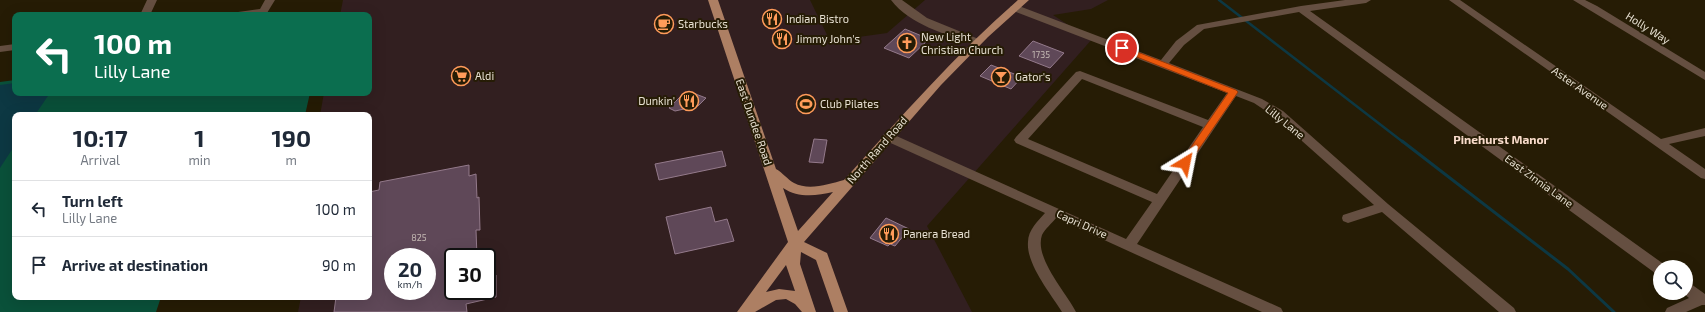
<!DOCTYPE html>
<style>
:root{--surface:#fff;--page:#f6f6f7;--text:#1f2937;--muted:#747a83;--line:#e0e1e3}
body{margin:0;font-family:"Exo 2",sans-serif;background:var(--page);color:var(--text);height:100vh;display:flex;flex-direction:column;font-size:15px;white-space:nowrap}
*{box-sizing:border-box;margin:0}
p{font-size:13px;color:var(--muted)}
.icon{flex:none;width:22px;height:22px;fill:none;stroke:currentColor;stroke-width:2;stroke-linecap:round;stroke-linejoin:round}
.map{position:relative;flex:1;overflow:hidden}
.drawer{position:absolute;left:12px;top:112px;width:360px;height:188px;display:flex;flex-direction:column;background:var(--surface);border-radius:8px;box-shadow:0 4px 16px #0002}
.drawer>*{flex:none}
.banner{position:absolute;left:12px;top:12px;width:360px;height:84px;border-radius:8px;box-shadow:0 4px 16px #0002;background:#0b6e4f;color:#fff;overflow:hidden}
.controls{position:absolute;left:1653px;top:260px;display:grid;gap:8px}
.controls a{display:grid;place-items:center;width:40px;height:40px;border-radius:50%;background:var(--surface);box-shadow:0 4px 16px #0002;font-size:20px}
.speed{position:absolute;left:384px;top:248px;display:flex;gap:8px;font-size:20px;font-weight:700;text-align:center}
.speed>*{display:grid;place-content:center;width:52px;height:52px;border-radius:50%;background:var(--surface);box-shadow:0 4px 16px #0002;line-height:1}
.speed small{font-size:10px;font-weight:400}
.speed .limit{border:2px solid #111;border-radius:6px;background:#fff;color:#111}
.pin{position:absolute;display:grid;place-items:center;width:34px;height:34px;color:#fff;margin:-17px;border:2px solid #fff;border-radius:50%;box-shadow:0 1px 4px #0007}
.me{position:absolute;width:44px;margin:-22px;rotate:35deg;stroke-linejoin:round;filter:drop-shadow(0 0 3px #0008)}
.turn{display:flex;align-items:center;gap:14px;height:84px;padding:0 16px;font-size:18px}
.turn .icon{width:52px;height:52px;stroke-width:2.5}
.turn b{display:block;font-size:28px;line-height:34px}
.eta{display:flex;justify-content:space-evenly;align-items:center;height:68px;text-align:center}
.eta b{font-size:24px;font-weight:700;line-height:28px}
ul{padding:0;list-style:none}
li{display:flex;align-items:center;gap:12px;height:56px;padding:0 16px;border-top:1px solid var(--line)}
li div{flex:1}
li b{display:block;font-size:15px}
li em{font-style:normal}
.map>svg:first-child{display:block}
</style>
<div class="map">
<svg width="1705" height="312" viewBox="0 0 1705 312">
<rect width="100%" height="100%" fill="#261c05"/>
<path fill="#321f20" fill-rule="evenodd" d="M 343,0 L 810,0 L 830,41 L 887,33 L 925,0 L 1108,0 L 1091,9 L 1053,15 L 1082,34 L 1093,38 L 927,226 L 972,312 L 298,312 L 301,297 L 369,297 L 369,115 L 320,115 L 324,93 L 369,93 L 369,15 L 340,15 ZM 393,257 L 427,257 L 427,291 L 393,291 ZM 453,257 L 487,257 L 487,291 L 453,291 Z"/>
<path fill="#0a513a" d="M 15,80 L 15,93 L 310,93 L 305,115 L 15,115 L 15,297 L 161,297 L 156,312 L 0,312 L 0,82 Z"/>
<path fill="#0d3843" d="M 15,83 L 15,93 L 50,93 L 35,115 L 15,115 L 15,145 L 0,168 L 0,85 Z"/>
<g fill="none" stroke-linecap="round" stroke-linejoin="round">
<path stroke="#0d3843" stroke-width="2.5" d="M 1219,0 L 1403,142"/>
<path stroke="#0d3843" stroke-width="3" d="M 1402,141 L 1568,269 L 1614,312"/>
</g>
<path fill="#5f4858" stroke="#947a8b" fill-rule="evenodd" d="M 905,29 L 929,39 L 909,58 L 884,48 Z
M 1033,41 L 1064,53 L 1050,68 L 1019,56 Z
M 991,65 L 1022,77 L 1011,89 L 980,76 Z
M 693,93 L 706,98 L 698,106 L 675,111 L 669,108 L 682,95 Z
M 814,139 L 827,140 L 823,163 L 809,162 Z
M 722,151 L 726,166 L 659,180 L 655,164 Z
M 469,165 L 469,176 L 476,174 L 477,198 L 479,197 L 480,230 L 476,230 L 477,257 L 453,257 L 453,291 L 487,291 L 487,276 L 496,275 L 496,297 L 466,304 L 467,312 L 334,312 L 336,297 L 369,297 L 369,192 L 379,190 L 380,182 ZM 393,257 L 427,257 L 427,291 L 393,291 Z
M 711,207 L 715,222 L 727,219 L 734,241 L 675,254 L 666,217 Z
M 886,218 L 909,229 L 895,246 L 890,244 L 888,246 L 870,238 Z"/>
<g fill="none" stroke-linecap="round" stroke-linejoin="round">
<path fill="#654f41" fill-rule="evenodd" d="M 147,0 L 157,0 L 150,15 L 140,15 Z
M 265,0 L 275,0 L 267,13 L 257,15 L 233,15 L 238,12 L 260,9 Z
M 891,0 L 902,0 L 927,18 L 981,40 L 982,42 L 977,45 L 973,44 C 946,34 910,25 891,0 Z
M 1345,0 L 1371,0 L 1366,3 L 1310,11 L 1665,265 L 1666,267 L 1660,267 L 1660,274 L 1655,273 L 1299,12 L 1204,29 L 1184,45 L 1169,63 L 1262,99 L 1283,111 L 1388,204 L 1514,308 L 1516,312 L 1499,312 L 1382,212 L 1348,223 L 1343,221 L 1342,218 L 1343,215 L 1374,205 L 1275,117 L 1254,103 L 1236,96 L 1137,244 L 1281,308 L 1283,312 L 1262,312 L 1056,218 C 1052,223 1045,229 1042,235 C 1034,258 1066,292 1076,312 L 1062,312 C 1051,294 1026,264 1028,242 C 1028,230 1038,221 1045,213 L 884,140 L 882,137 L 884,134 L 892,134 L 1126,239 L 1152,202 L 1016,143 L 1014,140 L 1016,137 L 1076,72 L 1080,71 L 1208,120 L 1227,93 L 1011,10 L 1010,8 L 1011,6 L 1019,6 L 1161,60 L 1176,41 L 1197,25 L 1301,6 ZM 1082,79 L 1203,127 L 1157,194 L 1028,139 Z
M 1449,0 L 1460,0 L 1661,139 L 1705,128 L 1705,136 L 1669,144 L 1705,169 L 1705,179 L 1701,178 Z
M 1573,0 L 1585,0 L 1597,6 L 1705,72 L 1705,80 Z
M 15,44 L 15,50 L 0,52 L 0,46 Z
M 1686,283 L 1691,284 L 1705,294 L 1705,305 L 1702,305 L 1686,312 L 1665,312 L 1667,308 L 1689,298 L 1683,293 L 1686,293 Z"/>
<path fill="#ad7f63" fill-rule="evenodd" d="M 708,0 L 718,0 L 776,169 C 783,173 787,179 794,183 C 809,191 829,184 844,180 C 900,118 955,55 1018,0 L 1029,0 L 988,37 L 941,85 L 804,242 L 827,253 L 848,312 L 834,312 L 816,260 L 801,252 L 800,264 L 816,312 L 802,312 L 795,304 L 786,299 L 776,300 L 755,312 L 737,312 L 788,242 ZM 783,188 C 798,198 816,196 833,192 L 798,231 ZM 786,265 L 795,291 L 779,289 L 766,292 Z"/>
</g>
<path fill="#ea580c" stroke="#983908" d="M 1122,46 L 1236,90 L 1238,92 L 1188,165 L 1182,165 L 1180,163 L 1228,93 L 1119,50 L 1118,48 Z"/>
<defs>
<g id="restaurant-ring" transform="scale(1)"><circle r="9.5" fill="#261c05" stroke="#ff9b5a" stroke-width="1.5"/><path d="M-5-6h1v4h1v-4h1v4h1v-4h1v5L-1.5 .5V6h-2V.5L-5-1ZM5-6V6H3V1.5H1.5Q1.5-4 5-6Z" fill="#ff9b5a"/></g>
<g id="cafe-ring" transform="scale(1)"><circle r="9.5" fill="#261c05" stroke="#ff9b5a" stroke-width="1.5"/><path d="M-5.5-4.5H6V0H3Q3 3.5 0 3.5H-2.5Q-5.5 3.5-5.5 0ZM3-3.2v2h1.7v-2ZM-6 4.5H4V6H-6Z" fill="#ff9b5a"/></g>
<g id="church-ring" transform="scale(1)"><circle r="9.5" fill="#261c05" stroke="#ff9b5a" stroke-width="1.5"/><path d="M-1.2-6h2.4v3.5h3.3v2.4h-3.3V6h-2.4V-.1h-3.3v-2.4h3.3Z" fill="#ff9b5a"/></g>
<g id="supermarket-ring" transform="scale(1)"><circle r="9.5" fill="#261c05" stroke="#ff9b5a" stroke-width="1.5"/><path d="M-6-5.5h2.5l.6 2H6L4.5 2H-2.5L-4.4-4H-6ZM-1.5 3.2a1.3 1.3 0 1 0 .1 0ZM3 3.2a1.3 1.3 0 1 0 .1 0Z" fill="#ff9b5a"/></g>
<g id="bar-ring" transform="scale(1)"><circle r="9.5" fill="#261c05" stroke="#ff9b5a" stroke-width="1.5"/><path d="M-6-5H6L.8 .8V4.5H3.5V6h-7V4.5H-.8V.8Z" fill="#ff9b5a"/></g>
<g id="stadium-ring" transform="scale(1)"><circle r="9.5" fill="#261c05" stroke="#ff9b5a" stroke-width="1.5"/><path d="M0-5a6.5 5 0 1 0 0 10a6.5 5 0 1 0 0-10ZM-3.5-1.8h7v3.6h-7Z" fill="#ff9b5a"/></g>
</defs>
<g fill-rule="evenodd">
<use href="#restaurant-ring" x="772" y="19"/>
<use href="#cafe-ring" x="664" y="24"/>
<use href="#restaurant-ring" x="782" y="39"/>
<use href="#church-ring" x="907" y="43"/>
<use href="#supermarket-ring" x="461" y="76"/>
<use href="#bar-ring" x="1001" y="77"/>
<use href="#restaurant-ring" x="689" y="101"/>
<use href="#stadium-ring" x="806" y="104"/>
<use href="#restaurant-ring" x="889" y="234"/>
</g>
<g text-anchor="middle" stroke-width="4" stroke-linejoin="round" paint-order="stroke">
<g font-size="9" fill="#c5bab4">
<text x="1041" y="58">1735</text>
<text x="419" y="241">825</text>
</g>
<g font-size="11" fill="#e7e0d2" stroke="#261c05" text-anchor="start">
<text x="786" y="23">Indian Bistro</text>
<text x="678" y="28">Starbucks</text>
<text x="921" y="41">New Light<tspan x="921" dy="13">Christian Church</tspan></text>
<text x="796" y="43">Jimmy John's</text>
<text x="475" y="80">Aldi</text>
<text x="1015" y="81">Gator's</text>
<text x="675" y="105" text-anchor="end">Dunkin'</text>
<text x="820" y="108">Club Pilates</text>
<text x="903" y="238">Panera Bread</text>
</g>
<g font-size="11" fill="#e7e0d2" stroke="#261c05">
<text transform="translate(1648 28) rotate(32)" y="4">Holly Way</text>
<text transform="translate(1580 88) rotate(35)" y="4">Aster Avenue</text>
<text transform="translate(754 122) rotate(71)" y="4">East Dundee Road</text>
<text transform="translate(1285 122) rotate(39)" y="4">Lilly Lane</text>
<text transform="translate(877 150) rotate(-49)" y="4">North Rand Road</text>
<text transform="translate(1539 181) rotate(36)" y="4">East Zinnia Lane</text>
<text transform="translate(1082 224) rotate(24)" y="4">Capri Drive</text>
</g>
<g font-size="12" font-weight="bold" fill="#f9dccb" stroke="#261c05">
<text x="1501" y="144">Pinehurst Manor</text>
</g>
</g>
</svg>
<div class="controls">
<a><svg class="icon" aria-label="search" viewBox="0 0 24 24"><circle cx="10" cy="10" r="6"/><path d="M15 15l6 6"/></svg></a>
</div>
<div class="speed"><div>20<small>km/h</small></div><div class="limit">30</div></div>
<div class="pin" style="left:1122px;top:48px;background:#d93025"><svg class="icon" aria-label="arrive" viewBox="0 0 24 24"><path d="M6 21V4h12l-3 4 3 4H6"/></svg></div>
<svg class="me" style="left:1185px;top:163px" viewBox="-20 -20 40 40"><path d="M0-17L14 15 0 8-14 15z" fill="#ea580c" stroke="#fff" stroke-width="4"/></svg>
<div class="banner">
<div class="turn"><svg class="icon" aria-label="left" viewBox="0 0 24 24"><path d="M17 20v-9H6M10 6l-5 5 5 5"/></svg><div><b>100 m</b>Lilly Lane</div></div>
</div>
<section class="drawer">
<div class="eta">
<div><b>10:17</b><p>Arrival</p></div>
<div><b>1</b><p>min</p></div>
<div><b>190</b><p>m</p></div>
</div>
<ul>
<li><svg class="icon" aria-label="left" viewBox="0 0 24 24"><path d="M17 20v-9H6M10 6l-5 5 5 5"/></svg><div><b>Turn left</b><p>Lilly Lane</p></div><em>100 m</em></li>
<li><svg class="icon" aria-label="arrive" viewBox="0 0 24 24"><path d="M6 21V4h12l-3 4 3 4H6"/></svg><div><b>Arrive at destination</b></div><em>90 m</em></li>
</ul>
</section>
</div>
